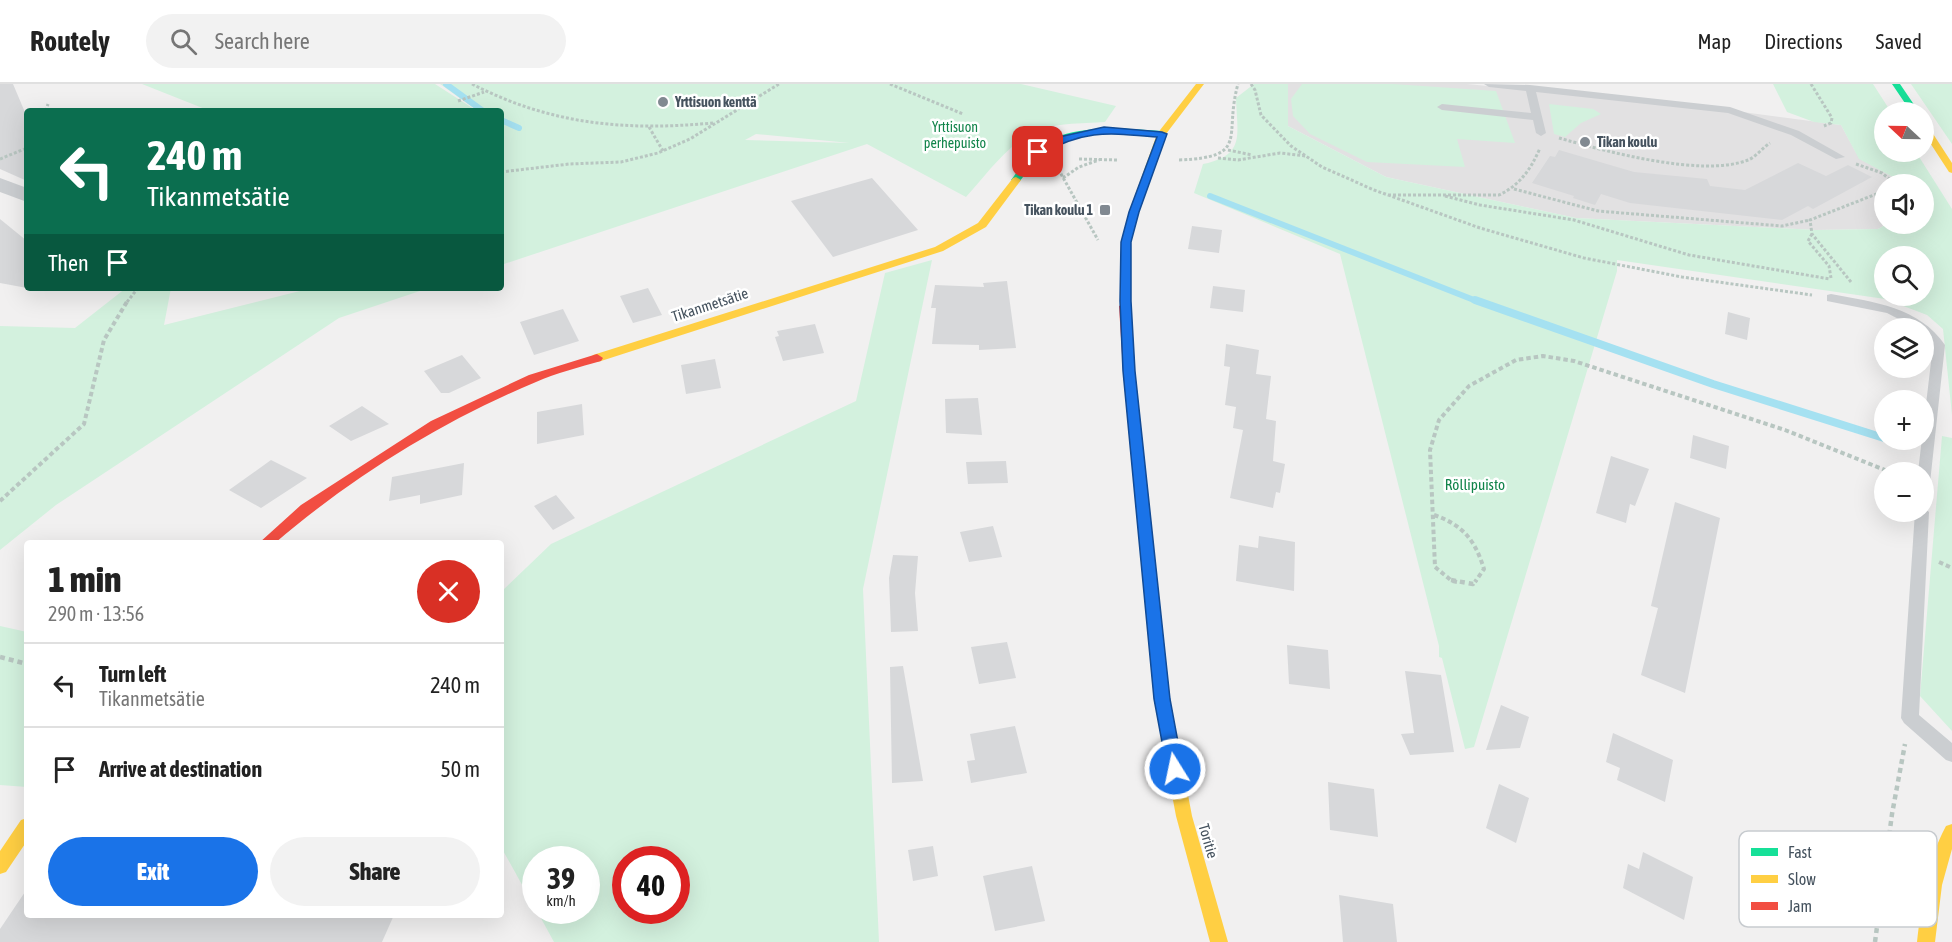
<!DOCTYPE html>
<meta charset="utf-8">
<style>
:root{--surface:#fff;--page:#f2f2f2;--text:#222;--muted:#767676;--line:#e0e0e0;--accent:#1a73e8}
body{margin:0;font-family:"Asap Condensed",sans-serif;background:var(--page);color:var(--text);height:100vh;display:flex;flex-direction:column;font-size:22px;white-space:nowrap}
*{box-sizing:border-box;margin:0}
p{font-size:20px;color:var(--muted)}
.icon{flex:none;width:33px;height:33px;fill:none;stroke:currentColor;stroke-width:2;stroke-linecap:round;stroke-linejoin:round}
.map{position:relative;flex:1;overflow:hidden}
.panel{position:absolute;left:24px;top:456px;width:480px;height:378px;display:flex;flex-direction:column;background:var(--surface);border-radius:6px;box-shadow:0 6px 24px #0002}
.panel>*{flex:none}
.top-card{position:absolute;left:24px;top:24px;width:480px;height:183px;border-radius:6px;box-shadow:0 6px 24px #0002;background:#0b6e4f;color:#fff;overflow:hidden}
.needle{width:39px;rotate:292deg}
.controls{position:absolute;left:1874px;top:18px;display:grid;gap:12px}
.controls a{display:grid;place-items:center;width:60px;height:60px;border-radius:50%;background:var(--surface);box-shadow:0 6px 24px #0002;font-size:30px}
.speed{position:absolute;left:522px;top:762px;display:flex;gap:12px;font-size:30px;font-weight:700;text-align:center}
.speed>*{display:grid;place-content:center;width:78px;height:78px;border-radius:50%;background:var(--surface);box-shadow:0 6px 24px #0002;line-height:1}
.speed small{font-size:15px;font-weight:400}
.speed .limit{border:9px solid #d22;background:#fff;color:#111}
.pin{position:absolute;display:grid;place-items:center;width:51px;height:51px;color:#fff;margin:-26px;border-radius:12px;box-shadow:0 3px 9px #0006}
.me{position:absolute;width:66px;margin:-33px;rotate:350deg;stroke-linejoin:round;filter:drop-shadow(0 0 4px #0008)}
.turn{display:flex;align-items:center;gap:21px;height:126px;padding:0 24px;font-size:27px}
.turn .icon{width:78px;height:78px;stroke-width:2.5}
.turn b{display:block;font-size:42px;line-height:51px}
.then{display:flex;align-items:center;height:57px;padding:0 24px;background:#0003;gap:12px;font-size:22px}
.round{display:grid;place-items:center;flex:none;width:63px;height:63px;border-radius:32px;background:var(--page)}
.overview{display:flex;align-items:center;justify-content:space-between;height:102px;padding:0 24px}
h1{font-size:36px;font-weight:800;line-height:45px}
.action{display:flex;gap:12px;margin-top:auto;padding:12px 24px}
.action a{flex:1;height:69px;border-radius:36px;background:var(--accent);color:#fff;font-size:24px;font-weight:800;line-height:69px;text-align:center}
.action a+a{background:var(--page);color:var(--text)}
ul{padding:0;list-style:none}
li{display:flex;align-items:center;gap:18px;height:84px;padding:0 24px;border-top:2px solid var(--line)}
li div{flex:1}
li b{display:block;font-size:22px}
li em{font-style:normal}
header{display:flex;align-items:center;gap:36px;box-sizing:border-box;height:84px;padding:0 30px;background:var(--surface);border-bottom:2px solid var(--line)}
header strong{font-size:28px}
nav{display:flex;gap:33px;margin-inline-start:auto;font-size:21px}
.search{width:420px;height:54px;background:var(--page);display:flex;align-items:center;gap:15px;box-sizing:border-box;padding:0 21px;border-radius:33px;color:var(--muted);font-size:22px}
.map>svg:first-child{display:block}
</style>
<header>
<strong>Routely</strong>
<div class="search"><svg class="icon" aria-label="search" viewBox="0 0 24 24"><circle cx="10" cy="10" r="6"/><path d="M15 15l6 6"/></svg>Search here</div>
<nav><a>Map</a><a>Directions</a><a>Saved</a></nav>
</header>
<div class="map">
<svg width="1952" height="858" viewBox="0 0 1952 858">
<rect width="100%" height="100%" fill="#f1f0f0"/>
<path fill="#e2e1e2" d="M 1288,0 L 1467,0 L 1712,24 L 1841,41 L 1859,74 L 1893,93 L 1896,100 L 1884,100 L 1884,140 L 1887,140 L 1878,145 L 1816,146 L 1576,134 L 1386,93 L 1288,42 Z"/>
<path fill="#d3f1de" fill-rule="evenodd" d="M 142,0 L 435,0 L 477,27 L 210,27 Z
M 440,0 L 1021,0 L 1116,22 L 1105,38 C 1082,40 1051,38 1030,50 C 1005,64 985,92 966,113 L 867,60 L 501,181 L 501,27 L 478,27 ZM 756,50 L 850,59 L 851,59 L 745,56 Z
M 1254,0 L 1288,0 L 1288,42 L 1386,93 L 1576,134 L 1816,146 L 1878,145 L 1887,140 L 1923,140 L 1923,100 L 1896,100 L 1893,93 L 1859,75 L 1841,41 L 1814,38 L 1787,28 L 1773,0 L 1873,0 L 1891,28 L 1884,28 L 1884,68 L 1916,68 L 1952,125 L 1952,331 L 1943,245 L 1927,231 L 1885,215 L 1617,176 L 1617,187 L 1474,663 L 1465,665 L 1442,574 L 1439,573 L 1439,562 L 1340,170 L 1194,109 L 1203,80 C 1246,71 1237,51 1236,14 ZM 1884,172 L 1923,172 L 1923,212 L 1884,212 Z
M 1302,0 L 1393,0 L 1496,7 L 1515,59 L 1457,55 L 1465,83 L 1367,78 L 1310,50 L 1293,32 L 1291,15 Z
M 1911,0 L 1952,0 L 1952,60 Z
M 1549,20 L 1593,25 L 1601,30 L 1581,39 L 1565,53 L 1554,50 Z
M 932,176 L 863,505 L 879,858 L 554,858 L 537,827 L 586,826 L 586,776 L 536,776 L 535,824 L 501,763 L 501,508 L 551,460 L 856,317 L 885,189 ZM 626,776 L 676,776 L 676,826 L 626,826 Z
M 126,204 L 171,204 L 164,241 L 312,204 L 429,204 L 339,234 L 56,421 L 0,466 L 0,242 L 75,244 Z
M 1942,352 L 1952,354 L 1952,647 L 1920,612 Z
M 0,542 L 27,548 L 27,703 L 0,701 Z"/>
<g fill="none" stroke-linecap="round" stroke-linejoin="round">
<path stroke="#a5e1f1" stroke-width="6" d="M 446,0 L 483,27
M 501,36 L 519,44
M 1210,112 L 1479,218"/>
<path stroke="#a5e1f1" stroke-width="8" d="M 1475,216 L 1713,300 L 1884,354"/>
</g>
<path fill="#d7d8da" d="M 0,0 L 13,0 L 27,33 L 27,97 L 0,85 Z
M 1559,66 L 1634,88 L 1707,95 L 1710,102 L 1745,106 L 1798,79 L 1826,92 L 1848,81 L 1872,93 L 1813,125 L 1808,122 L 1782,136 L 1630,119 L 1601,110 L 1595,121 L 1573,114 L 1574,112 L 1532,99 L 1550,72 L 1555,73 Z
M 872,94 L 918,146 L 833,173 L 791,117 Z
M 0,135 L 27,157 L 27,204 L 0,199 Z
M 1192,142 L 1222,146 L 1219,169 L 1188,165 Z
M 1007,197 L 1016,264 L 979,266 L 979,261 L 932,260 L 936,224 L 931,224 L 935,201 L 984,203 L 983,199 Z
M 1213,202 L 1245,206 L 1243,228 L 1210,224 Z
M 648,204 L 662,231 L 633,239 L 620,212 Z
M 563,225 L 579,257 L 534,271 L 520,238 Z
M 1728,228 L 1750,234 L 1747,256 L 1725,250 Z
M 815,240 L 824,269 L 783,277 L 775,253 L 779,252 L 777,247 Z
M 1226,260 L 1259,266 L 1256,290 L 1271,292 L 1266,335 L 1276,337 L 1273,377 L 1285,380 L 1280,409 L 1276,408 L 1273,424 L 1230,414 L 1243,346 L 1233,344 L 1236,323 L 1225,321 L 1230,283 L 1224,282 Z
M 462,271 L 481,294 L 449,309 L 441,309 L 424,287 Z
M 715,275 L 721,304 L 686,310 L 681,281 Z
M 978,314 L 982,351 L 946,349 L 945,315 Z
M 582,320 L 584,351 L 537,360 L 537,328 Z
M 362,322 L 389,340 L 351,357 L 329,342 Z
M 1693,351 L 1729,362 L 1726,385 L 1690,374 Z
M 1611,372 L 1649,385 L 1635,422 L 1630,420 L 1626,439 L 1596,429 Z
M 271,376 L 307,394 L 261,424 L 229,406 Z
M 1006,377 L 1008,399 L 968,400 L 966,378 Z
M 464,379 L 462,411 L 420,420 L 420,411 L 389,417 L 392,393 Z
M 556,411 L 575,434 L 553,446 L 534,422 Z
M 1675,418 L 1720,434 L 1685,609 L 1641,591 L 1658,524 L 1651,522 Z
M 993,442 L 1002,473 L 969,478 L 960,448 Z
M 1259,452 L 1295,458 L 1294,507 L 1236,497 L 1239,461 L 1258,464 Z
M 893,471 L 918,472 L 915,509 L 918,547 L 891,548 L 889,494 Z
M 1007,558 L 1016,594 L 979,600 L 971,563 Z
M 1287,561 L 1328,566 L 1330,605 L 1289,600 Z
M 903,582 L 923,697 L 892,699 L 890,583 Z
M 1405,587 L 1441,591 L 1454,668 L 1410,671 L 1401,650 L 1414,649 Z
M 1501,621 L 1529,633 L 1520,664 L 1486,666 Z
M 1015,642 L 1027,689 L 971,699 L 967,677 L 975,676 L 970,650 Z
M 1613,649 L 1673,676 L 1665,718 L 1617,696 L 1620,684 L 1606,678 Z
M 1328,698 L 1374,705 L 1378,753 L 1330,746 Z
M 1499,700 L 1529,714 L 1516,759 L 1486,744 Z
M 933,762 L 938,792 L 913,797 L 908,766 Z
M 1643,768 L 1693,793 L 1684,836 L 1623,804 L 1628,780 L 1639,785 Z
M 1032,782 L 1045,837 L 995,847 L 983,792 Z
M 27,805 L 27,831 L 394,831 L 382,858 L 0,858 L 0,845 Z
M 1339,811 L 1393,820 L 1397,858 L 1343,858 Z"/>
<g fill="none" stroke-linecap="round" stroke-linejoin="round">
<path stroke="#b8c6c1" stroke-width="3" stroke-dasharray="3 2" stroke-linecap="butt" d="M 472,0 C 552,41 625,47 713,39
M 890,0 L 963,30
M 1251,0 L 1255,6 L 1261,31 L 1291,62 L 1322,83 L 1374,106 L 1480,144 L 1584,174 L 1682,193 L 1812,211
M 1811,0 L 1832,34 L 1831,39 L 1824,42
M 458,17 L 484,8
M 46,27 L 48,20
M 649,43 L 663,67
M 1559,54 C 1605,67 1702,94 1748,76 C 1756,73 1762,64 1770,59
M 1228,66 L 1252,71
M 1218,74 L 1238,76 L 1280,69 L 1306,72
M 0,75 L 27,64
M 1079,75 L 1118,76
M 1179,76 C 1251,73 1223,53 1238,0
M 1856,80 L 1882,89 L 1893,98 L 1891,100
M 1056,81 L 1098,156
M 501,88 L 569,80 L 621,78 L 658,69 L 690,55 L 779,0
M 1063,94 L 1079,83 L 1099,76
M 1514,105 L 1598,127 L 1782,142 L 1810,136
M 1388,111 L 1499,111 C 1520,101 1531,85 1540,64
M 1445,112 L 1480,121 L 1574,136 L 1689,171 L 1830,195
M 1812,150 L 1808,157 L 1829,182 L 1831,194
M 1851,198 L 1812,150 L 1810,136 L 1884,107
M 127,218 L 138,204"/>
<path stroke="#b8c6c1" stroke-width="4" stroke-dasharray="4.5 3" stroke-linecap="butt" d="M 0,417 L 84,340 L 104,256 L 128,216
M 1434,431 C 1463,441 1475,456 1484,485 L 1475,498
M 1939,478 L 1952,484
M 1457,498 L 1452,497 L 1435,483 L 1430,366 L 1439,336 L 1469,302 L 1516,276 L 1543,272 L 1574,277 L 1785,346 L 1890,388"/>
<path stroke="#b8c6c1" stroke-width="4.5" stroke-dasharray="5 4" stroke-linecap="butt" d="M 1451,496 L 1473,500 L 1476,496
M 0,573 L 27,580
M 1875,858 L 1892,730 L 1905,660"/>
<path fill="#cbced1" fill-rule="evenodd" d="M 1484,0 L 1530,1 L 1730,23 L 1799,47 L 1845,73 L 1836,75 L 1791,51 L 1728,29 L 1536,8 L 1546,49 L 1541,52 L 1536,49 L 1533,36 L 1442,26 L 1437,23 L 1442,20 L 1531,29 L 1526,7 L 1489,3 Z
M 1831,210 C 1874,218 1919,223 1945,261 L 1928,417 L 1923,418 L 1923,388 L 1918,388 L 1933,261 L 1923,250 L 1923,244 L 1916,244 L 1887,229 L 1827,217 L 1827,211 Z
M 1923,423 L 1929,428 L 1919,631 L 1952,659 L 1952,678 L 1946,676 L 1904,639 L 1901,634 L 1915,428 L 1923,428 Z"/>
<path fill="#cbced1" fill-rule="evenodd" d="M 0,94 L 27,104 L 27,118 L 0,108 Z"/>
<path fill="#16e098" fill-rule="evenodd" d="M 1892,0 L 1900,0 L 1919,28 L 1911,28 Z
M 1115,44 L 1162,47 L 1167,50 L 1162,53 C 1123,50 1076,43 1043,69 C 1033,76 1027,89 1019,98 L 1011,96 C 1019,86 1025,74 1034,66 C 1056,47 1088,45 1115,44 Z"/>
<path fill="#ffcf43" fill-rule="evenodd" d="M 1196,0 L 1204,0 L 1166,50 L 1139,128 L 1131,158 L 1131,222 L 1129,224 L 1121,224 L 1121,158 L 1129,128 L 1157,50 Z
M 1923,38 L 1926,39 L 1952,79 L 1952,89 L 1949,88 L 1923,48 Z
M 1016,93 L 1021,96 L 986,143 L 943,167 L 601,277 L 597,278 L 591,274 L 593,271 L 935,163 L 978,139 L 1013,94 Z
M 1148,470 L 1153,471 L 1155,475 L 1170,615 L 1192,732 L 1228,858 L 1210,858 L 1176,732 L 1154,615 L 1141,475 L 1143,471 Z
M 27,734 L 27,757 L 6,788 L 0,790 L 0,767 L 21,736 Z
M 1952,740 L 1952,765 L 1942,801 L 1935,858 L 1917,858 C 1922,817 1926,779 1946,742 Z"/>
<path fill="#f24e42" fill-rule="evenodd" d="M 1125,219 L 1131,222 L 1135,287 L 1155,475 L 1153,479 L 1143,479 L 1141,475 L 1123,287 L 1119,222 Z
M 597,270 L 603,274 L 601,277 C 580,283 556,289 536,298 C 442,337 352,393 275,459 L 259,459 L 301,421 L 431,337 L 529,291 Z"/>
</g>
<path fill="#1a73e8" stroke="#114b97" stroke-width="1.5" d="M 1104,43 L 1162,48 L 1167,50 L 1139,128 L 1131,158 L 1131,217 L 1135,287 L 1170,615 L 1183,685 L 1181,691 L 1175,693 L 1169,691 L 1167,685 L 1154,615 L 1123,287 L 1120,217 L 1121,158 L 1129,128 L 1157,53 C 1108,49 1086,45 1041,70 L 1033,68 L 1059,53 Z"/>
<g fill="#818991" stroke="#fff" stroke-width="2">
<circle cx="663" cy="18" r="6"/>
<circle cx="1585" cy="58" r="6"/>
<rect x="1099" y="120" width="12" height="12" rx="3"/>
</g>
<g text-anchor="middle" stroke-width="5" stroke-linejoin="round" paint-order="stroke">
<g font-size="14" font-weight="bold" fill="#45525e" stroke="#fff" text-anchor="start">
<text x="675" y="23">Yrttisuon kenttä</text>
<text x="1597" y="63">Tikan koulu</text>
<text x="1093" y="131" text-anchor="end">Tikan koulu 1</text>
</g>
<g font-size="14" fill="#11844a" stroke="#fff">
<text x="955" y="48">Yrttisuon<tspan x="955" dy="16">perhepuisto</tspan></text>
</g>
<g font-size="15" fill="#45525e" stroke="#fff">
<text transform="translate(710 221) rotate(-18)" y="5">Tikanmetsätie</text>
<text transform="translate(1208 757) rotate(74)" y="5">Toritie</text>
</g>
<g font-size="15" fill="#11844a" stroke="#fff">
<text x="1475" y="406">Röllipuisto</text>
</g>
</g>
<rect x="1739" y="747" width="198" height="96" rx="9" fill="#fff" stroke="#c7cbcf" stroke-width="1.5"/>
<rect x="1751" y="764" width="27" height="8" fill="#16e098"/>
<rect x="1751" y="791" width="27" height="8" fill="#ffcf43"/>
<rect x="1751" y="818" width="27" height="8" fill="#f24e42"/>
<g font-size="16" fill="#45525e">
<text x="1788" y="774">Fast</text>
<text x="1788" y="801">Slow</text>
<text x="1788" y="828">Jam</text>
</g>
</svg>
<div class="controls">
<a><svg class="needle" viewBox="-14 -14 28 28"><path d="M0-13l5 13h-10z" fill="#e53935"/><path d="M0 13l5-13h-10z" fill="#767676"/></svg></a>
<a><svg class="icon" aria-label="sound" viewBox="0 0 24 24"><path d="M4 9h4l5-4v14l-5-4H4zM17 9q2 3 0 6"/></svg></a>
<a><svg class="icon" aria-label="search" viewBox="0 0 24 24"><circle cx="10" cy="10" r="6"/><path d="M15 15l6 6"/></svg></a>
<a><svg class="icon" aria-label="layers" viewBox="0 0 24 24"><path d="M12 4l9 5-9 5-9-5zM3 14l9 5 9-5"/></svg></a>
<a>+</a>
<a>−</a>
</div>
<div class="speed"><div>39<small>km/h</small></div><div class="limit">40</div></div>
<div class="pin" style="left:1038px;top:68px;background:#d93025"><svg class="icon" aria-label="arrive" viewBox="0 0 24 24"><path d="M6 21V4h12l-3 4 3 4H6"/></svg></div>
<svg class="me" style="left:1175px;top:685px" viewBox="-20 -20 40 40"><circle r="17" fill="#1a73e8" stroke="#fff" stroke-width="3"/><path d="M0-11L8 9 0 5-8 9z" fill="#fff"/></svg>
<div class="top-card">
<div class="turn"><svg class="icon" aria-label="left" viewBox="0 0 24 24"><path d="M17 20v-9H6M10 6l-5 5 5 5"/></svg><div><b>240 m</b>Tikanmetsätie</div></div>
<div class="then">Then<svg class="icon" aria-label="arrive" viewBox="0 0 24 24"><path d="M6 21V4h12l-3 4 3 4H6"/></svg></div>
</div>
<section class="panel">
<div class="overview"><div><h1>1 min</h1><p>290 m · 13:56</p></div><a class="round" style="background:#d93025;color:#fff"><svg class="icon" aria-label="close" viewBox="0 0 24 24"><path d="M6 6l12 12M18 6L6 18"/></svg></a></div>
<ul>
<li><svg class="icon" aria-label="left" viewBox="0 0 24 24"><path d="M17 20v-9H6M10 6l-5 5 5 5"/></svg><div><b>Turn left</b><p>Tikanmetsätie</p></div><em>240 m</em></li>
<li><svg class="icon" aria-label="arrive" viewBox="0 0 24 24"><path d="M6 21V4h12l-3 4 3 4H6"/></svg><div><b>Arrive at destination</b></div><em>50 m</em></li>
</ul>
<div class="action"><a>Exit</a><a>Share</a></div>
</section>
</div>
